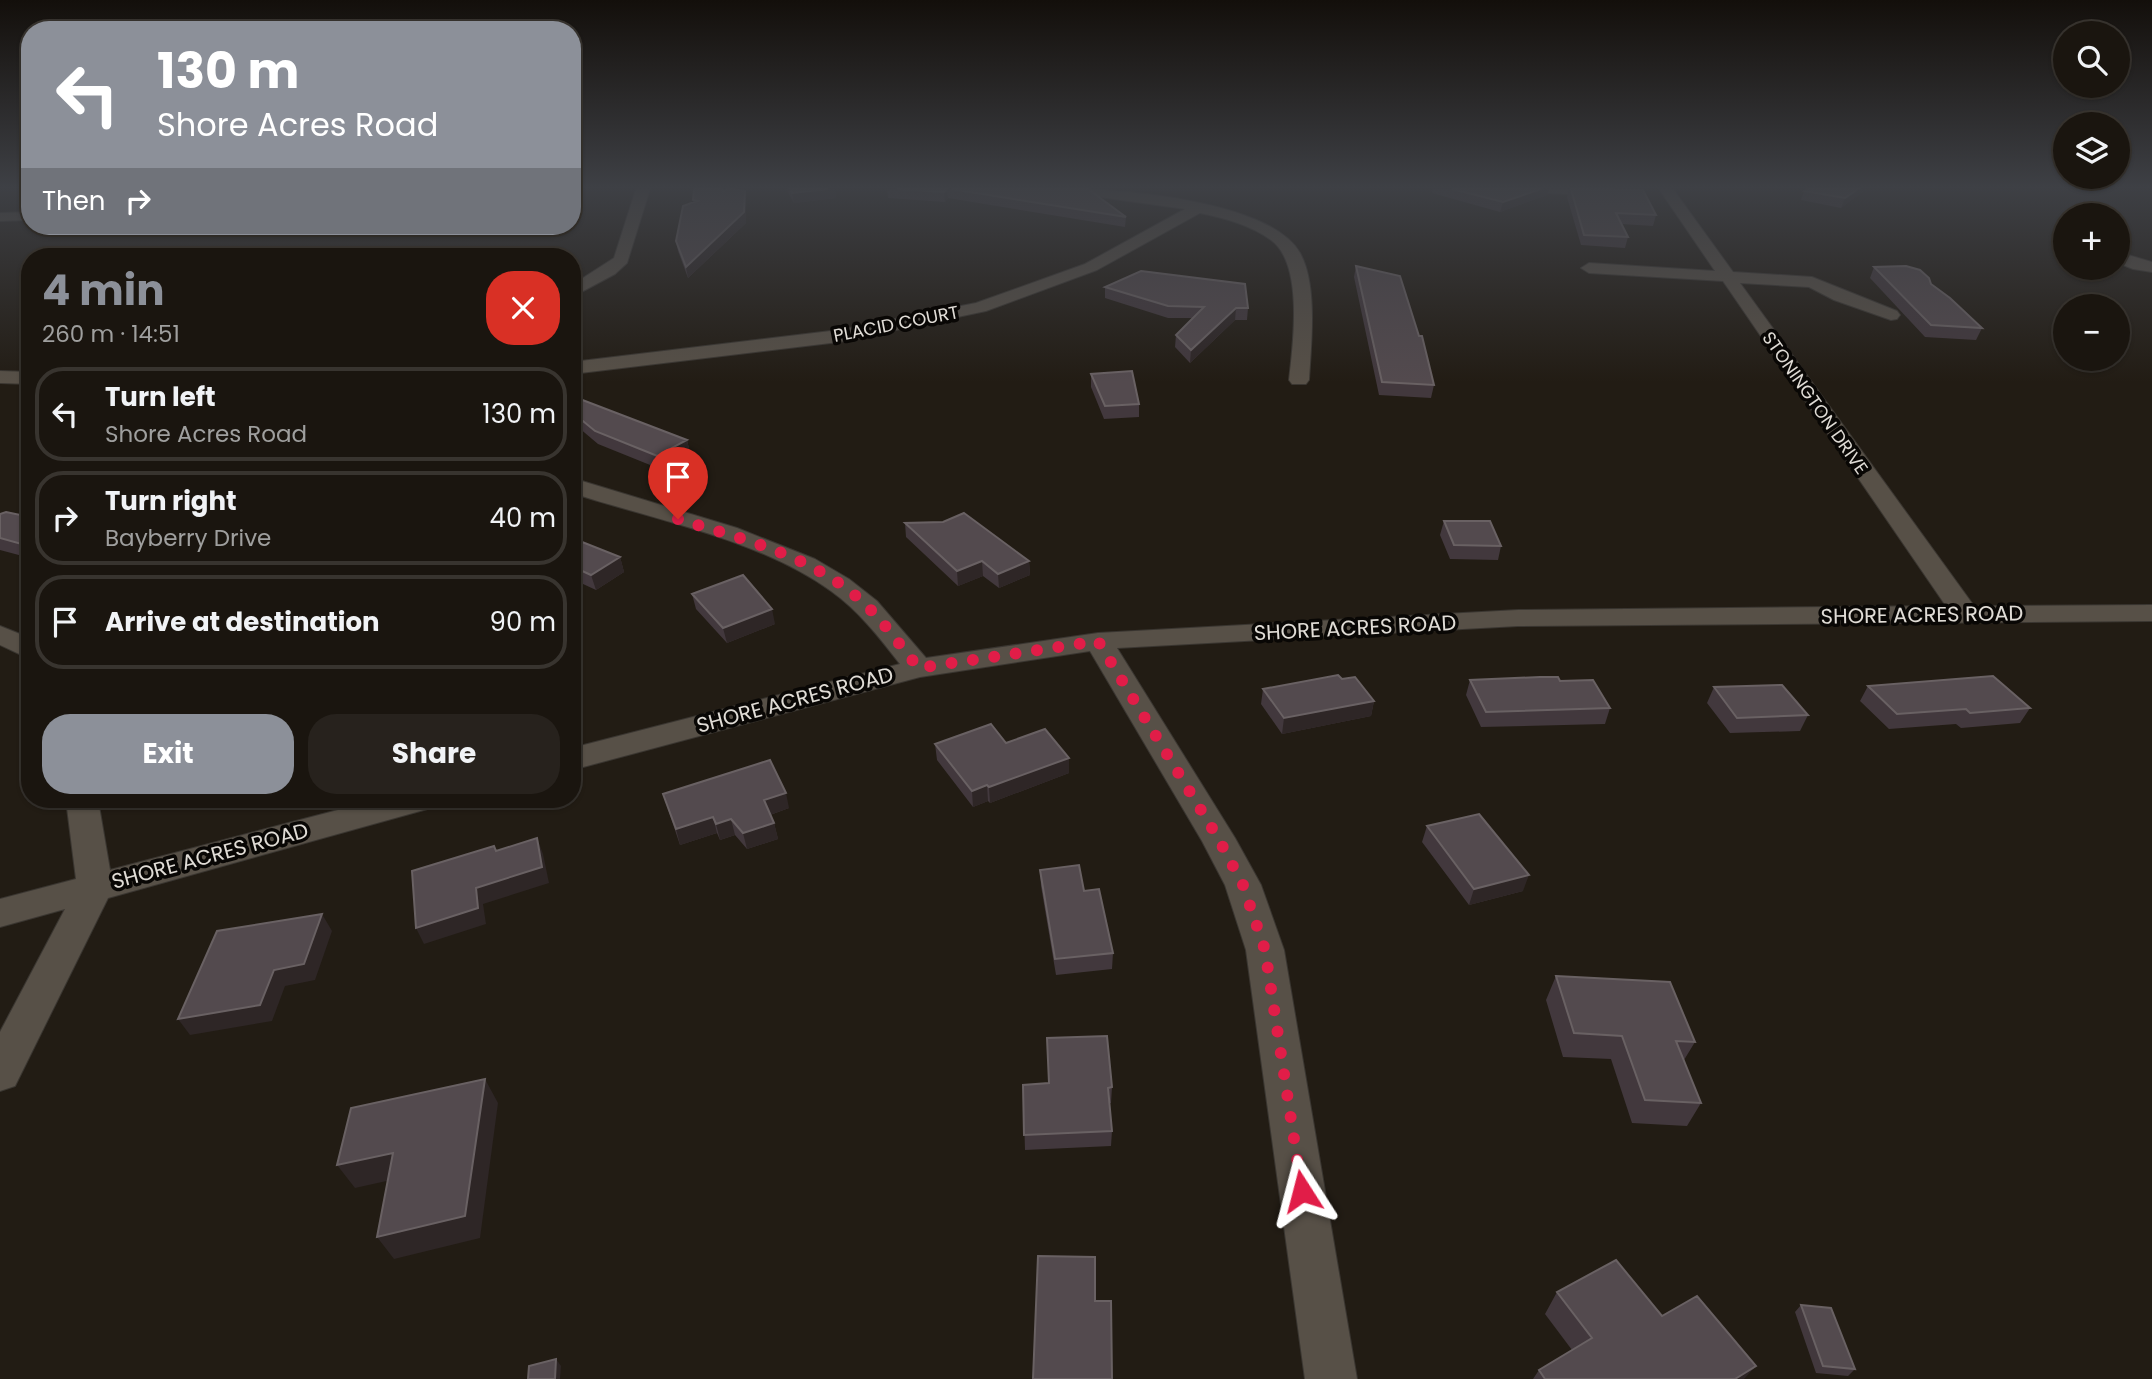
<!DOCTYPE html>
<meta charset="utf-8">
<style>
:root{--surface:#1a150f;--page:#27221d;--text:#f1f3f6;--muted:#9f9f9e;--line:#38342f;--accent:#8c9099}
body{margin:0;font-family:Poppins,sans-serif;background:var(--page);color:var(--text);height:100vh;display:flex;flex-direction:column;font-size:26px;white-space:nowrap}
*{box-sizing:border-box;margin:0}
p{font-size:23px;color:var(--muted)}
.icon{flex:none;width:38px;height:38px;fill:none;stroke:currentColor;stroke-width:2;stroke-linecap:round;stroke-linejoin:round}
.map{position:relative;flex:1;overflow:hidden}
.panel{position:absolute;left:21px;top:248px;width:560px;height:560px;display:flex;flex-direction:column;background:var(--surface);border-radius:28px;box-shadow:0 2px 5px #0004,0 0 0 2px var(--line)}
.panel>*{flex:none}
.hud{position:absolute;left:21px;top:21px;width:560px;height:214px;border-radius:28px;box-shadow:0 2px 5px #0004,0 0 0 2px var(--line);background:#8c9099;color:#fff;overflow:hidden}
.fabs{position:absolute;left:2053px;top:21px;display:grid;gap:14px}
.fabs a{display:grid;place-items:center;width:77px;height:77px;border-radius:50%;background:var(--surface);box-shadow:0 2px 5px #0004,0 0 0 2px var(--line);font-size:35px}
.pin{position:absolute;display:grid;place-items:center;width:60px;height:60px;color:#fff;margin:-72px -30px;border-radius:50% 50% 50% 0;rotate:-45deg;box-shadow:0 0 7px #0007}
.pin .icon{rotate:45deg}
.me{position:absolute;width:77px;margin:-38px;rotate:351deg;stroke-linejoin:round;filter:drop-shadow(0 0 5px #0008)}
.turn{display:flex;align-items:center;gap:24px;height:147px;padding:0 21px;font-size:32px}
.turn .icon{width:91px;height:91px;stroke-width:2.5}
.turn b{display:block;font-size:49px;line-height:60px}
.then{display:flex;align-items:center;height:66px;padding:0 21px;background:#0003;gap:14px;font-size:26px}
.round{display:grid;place-items:center;flex:none;width:74px;height:74px;border-radius:28px;background:var(--page)}
.overview{display:flex;align-items:center;justify-content:space-between;height:119px;padding:0 21px}
h1{font-size:42px;font-weight:700;line-height:52px;color:var(--accent)}
.cta{display:flex;gap:14px;margin-top:auto;padding:14px 21px}
.cta a{flex:1;height:80px;border-radius:28px;background:var(--accent);color:#fff;font-size:28px;font-weight:700;line-height:80px;text-align:center}
.cta a+a{background:var(--page);color:var(--text)}
ul{padding:0;list-style:none}
li{display:flex;align-items:center;gap:21px;height:94px;margin:0 14px 10px;padding:0 7px;border:4px solid var(--line);border-radius:28px}
li div{flex:1}
li b{display:block;font-size:26px}
li em{font-style:normal}
.map>svg:first-child{display:block}
</style>
<div class="map">
<svg width="2152" height="1379" viewBox="0 0 2152 1379">
<rect width="100%" height="100%" fill="#221c14"/>
<g fill="none" stroke-linecap="round" stroke-linejoin="round">
<g stroke="#3a3631" stroke-width="2">
<path id="minor" d="M 636,189 L 650,189 L 627,263 L 615,274 L 572,297 L 572,285 L 614,258 Z
M 1064,189 C 1119,188 1271,201 1300,253 C 1318,285 1311,345 1309,380 L 1306,384 L 1292,384 L 1289,380 C 1293,344 1304,264 1271,240 C 1251,225 1224,218 1200,213 L 1097,270 L 986,311 L 839,342 L 572,374 L 572,362 L 839,330 L 976,303 L 1085,264 L 1185,209 L 1071,193 Z
M 1541,189 L 1613,189 L 1615,192 L 1608,196 L 1548,193 Z
M 1659,189 L 1673,189 L 1733,272 L 1812,277 L 1897,311 L 1900,315 L 1897,319 L 1891,320 L 1834,300 L 1809,287 L 1740,283 L 1974,606 L 2152,605 L 2152,621 L 1518,626 L 1117,648 L 1235,838 L 1261,885 L 1284,950 L 1357,1379 L 1305,1379 L 1246,950 L 1225,885 L 1202,841 L 1090,651 L 920,677 L 572,770 L 572,748 L 900,664 C 879,637 859,611 831,591 C 759,539 655,520 572,493 L 572,478 L 737,528 L 815,559 L 849,579 L 877,601 L 926,658 L 1098,633 L 1518,610 L 1946,606 L 1723,281 L 1589,273 L 1581,268 L 1589,263 L 1715,271 Z
M 30,212 L 30,220 L 0,221 L 0,213 Z
M 2118,252 L 2152,262 L 2152,272 L 2133,269 L 2118,263 Z
M 0,371 L 30,372 L 30,384 L 0,383 Z
M 0,626 L 30,638 L 30,659 L 0,645 Z
M 66,800 L 98,800 L 110,870 L 376,800 L 436,800 L 431,808 L 108,898 L 15,1086 L 0,1091 L 0,1032 L 65,909 L 0,927 L 0,899 L 76,879 Z"/>
</g>
<use href="#minor" fill="#575047" fill-rule="evenodd"/>
</g>
<path fill="#42383d" d="M 786,189 L 835,189 L 836,198 L 794,203 Z
M 887,189 L 1088,189 L 1126,217 L 1125,227 L 948,198 L 945,202 L 888,198 Z
M 1432,189 L 1549,189 L 1547,195 L 1500,212 L 1432,193 Z
M 1569,189 L 1613,189 L 1656,215 L 1653,226 L 1621,224 L 1628,237 L 1625,248 L 1581,245 L 1567,197 Z
M 1807,189 L 1866,189 L 1841,208 L 1801,200 L 1804,191 Z
M 724,191 L 746,201 L 746,223 L 688,278 L 678,251 L 676,241 L 693,202 L 693,200 Z
M 1356,266 L 1434,385 L 1431,398 L 1379,395 L 1354,277 Z
M 1874,267 L 1931,284 L 1982,328 L 1976,340 L 1925,337 L 1870,278 Z
M 1105,287 L 1248,308 L 1247,320 L 1235,320 L 1190,363 L 1175,347 L 1176,335 L 1192,318 L 1168,318 L 1105,298 Z
M 1091,374 L 1139,404 L 1139,417 L 1104,419 L 1091,387 Z
M 572,396 L 687,440 L 690,453 L 660,469 L 598,444 L 572,422 Z
M 0,514 L 30,517 L 30,558 L 0,550 Z
M 1444,521 L 1501,546 L 1498,560 L 1450,559 L 1440,535 Z
M 905,523 L 1029,561 L 1030,575 L 999,588 L 983,576 L 958,586 L 906,537 Z
M 572,538 L 620,557 L 624,572 L 596,590 L 583,584 L 572,586 Z
M 692,594 L 775,624 L 727,643 L 696,609 Z
M 1342,679 L 1374,701 L 1371,716 L 1282,734 L 1261,704 L 1263,689 Z
M 1470,680 L 1560,681 L 1610,708 L 1605,724 L 1481,727 L 1466,695 Z
M 1868,686 L 2030,708 L 2020,723 L 1961,728 L 1956,724 L 1889,729 L 1860,701 Z
M 1714,687 L 1808,715 L 1800,731 L 1730,733 L 1707,703 Z
M 1006,743 L 1069,758 L 1069,773 L 990,803 L 988,801 L 973,807 L 937,760 L 935,744 Z
M 663,794 L 789,808 L 770,815 L 774,823 L 778,839 L 747,849 L 735,835 L 720,840 L 717,833 L 680,845 Z
M 1427,826 L 1523,891 L 1469,905 L 1422,842 Z
M 1040,870 L 1084,891 L 1113,953 L 1112,969 L 1056,975 L 1041,886 Z
M 1556,976 L 1695,1042 L 1684,1060 L 1701,1103 L 1687,1126 L 1632,1123 L 1611,1059 L 1563,1057 L 1546,1000 Z
M 1023,1085 L 1112,1087 L 1111,1103 L 1109,1103 L 1112,1131 L 1111,1146 L 1025,1150 Z
M 1557,1292 L 1662,1316 L 1744,1379 L 1533,1379 L 1539,1370 L 1572,1350 L 1545,1314 Z
M 1801,1305 L 1855,1369 L 1848,1376 L 1816,1373 L 1795,1312 Z"/>
<path fill="#2e2626" d="M 828,189 L 835,189 L 836,198 L 794,203 L 792,193 Z
M 947,189 L 948,198 L 945,202 L 944,192 Z
M 1541,189 L 1549,189 L 1547,195 L 1500,212 L 1503,202 Z
M 1858,189 L 1866,189 L 1841,208 L 1845,198 Z
M 745,191 L 746,201 L 746,223 L 688,278 L 686,267 Z
M 1236,308 L 1235,320 L 1190,363 L 1191,350 Z
M 687,440 L 690,453 L 660,469 L 657,456 Z
M 30,542 L 30,551 L 25,545 Z
M 620,557 L 624,572 L 596,590 L 591,575 Z
M 982,561 L 983,576 L 958,586 L 957,571 Z
M 1029,561 L 1030,575 L 999,588 L 998,574 Z
M 578,569 L 583,584 L 572,586 L 572,570 Z
M 772,609 L 775,624 L 727,643 L 723,628 Z
M 1374,701 L 1371,716 L 1282,734 L 1284,718 Z
M 1069,758 L 1069,773 L 990,803 L 989,787 Z
M 987,785 L 988,801 L 973,807 L 972,791 Z
M 786,793 L 789,808 L 767,816 L 764,800 Z
M 713,817 L 717,833 L 680,845 L 676,829 Z
M 731,819 L 735,835 L 720,840 L 716,824 Z
M 774,823 L 778,839 L 747,849 L 743,833 Z
M 537,838 L 543,854 L 549,883 L 483,904 L 486,924 L 424,944 L 416,928 Z
M 1529,875 L 1523,891 L 1469,905 L 1474,889 Z
M 322,914 L 332,931 L 315,980 L 285,986 L 272,1021 L 190,1035 L 178,1019 L 274,970 Z
M 485,1079 L 498,1103 L 480,1238 L 394,1259 L 377,1237 Z
M 393,1153 L 409,1176 L 355,1188 L 337,1165 Z
M 556,1359 L 561,1366 L 560,1379 L 555,1379 Z
M 1756,1366 L 1744,1379 L 1735,1379 Z"/>
<path fill="#534a4e" stroke="#696163" stroke-width="2" d="M 694,189 L 722,189 L 723,191 L 729,189 L 733,189 L 745,191 L 744,212 L 686,267 L 676,241 L 683,206 L 697,201 L 693,200 Z
M 790,189 L 828,189 L 792,193 Z
M 897,189 L 947,189 L 944,192 Z
M 951,189 L 1088,189 L 1126,217 Z
M 1452,189 L 1541,189 L 1503,202 Z
M 1571,189 L 1643,190 L 1656,215 L 1616,213 L 1628,237 L 1584,235 Z
M 1807,189 L 1858,189 L 1845,198 L 1804,191 Z
M 1356,266 L 1400,276 L 1419,336 L 1422,336 L 1434,385 L 1382,382 Z
M 1906,266 L 1920,270 L 1929,278 L 1931,284 L 1950,298 L 1982,328 L 1931,325 L 1874,267 Z
M 1141,271 L 1245,284 L 1248,308 L 1236,308 L 1191,350 L 1176,335 L 1204,307 L 1168,306 L 1105,287 Z
M 1132,371 L 1139,404 L 1105,406 L 1091,374 Z
M 572,396 L 687,440 L 657,456 L 650,453 L 595,431 L 572,412 Z
M 6,512 L 30,517 L 30,542 L 25,545 L 0,538 L 0,514 Z
M 964,513 L 1029,561 L 998,574 L 982,561 L 957,571 L 905,523 L 943,522 Z
M 1444,521 L 1490,521 L 1501,546 L 1454,545 Z
M 572,538 L 620,557 L 591,575 L 578,569 L 572,570 Z
M 743,575 L 772,609 L 723,628 L 692,594 Z
M 1338,675 L 1342,679 L 1355,677 L 1374,701 L 1284,718 L 1263,689 Z
M 1993,676 L 2030,708 L 1970,713 L 1966,709 L 1897,714 L 1868,686 Z
M 1540,677 L 1558,677 L 1560,681 L 1593,680 L 1610,708 L 1486,712 L 1470,680 Z
M 1782,685 L 1808,715 L 1737,718 L 1714,687 Z
M 991,724 L 1006,743 L 1045,729 L 1069,758 L 989,787 L 987,785 L 972,791 L 935,744 Z
M 770,760 L 786,793 L 764,800 L 774,823 L 743,833 L 731,819 L 716,824 L 713,817 L 676,829 L 663,794 Z
M 1479,814 L 1529,875 L 1474,889 L 1427,826 Z
M 537,838 L 542,867 L 476,888 L 478,908 L 416,928 L 412,871 L 494,846 L 496,851 Z
M 1079,865 L 1084,891 L 1099,889 L 1113,953 L 1055,959 L 1040,870 Z
M 322,914 L 304,964 L 274,970 L 260,1005 L 178,1019 L 217,931 Z
M 1556,976 L 1670,982 L 1695,1042 L 1676,1041 L 1701,1103 L 1645,1100 L 1622,1036 L 1574,1033 Z
M 1107,1036 L 1112,1087 L 1108,1088 L 1112,1131 L 1024,1135 L 1023,1085 L 1049,1083 L 1047,1038 Z
M 485,1079 L 465,1216 L 377,1237 L 393,1153 L 337,1165 L 351,1108 Z
M 1038,1256 L 1095,1257 L 1095,1301 L 1111,1301 L 1112,1379 L 1033,1379 Z
M 1616,1260 L 1662,1316 L 1697,1296 L 1756,1366 L 1735,1379 L 1545,1379 L 1539,1370 L 1592,1338 L 1557,1292 Z
M 1801,1305 L 1831,1308 L 1855,1369 L 1823,1366 Z
M 556,1359 L 555,1379 L 528,1379 L 529,1366 Z"/>
<linearGradient id="sky" x2="0" y2="1"><stop stop-color="#130f0b"/><stop offset="0.49" stop-color="#3e4045"/><stop offset="1" stop-color="#3e4045" stop-opacity="0"/></linearGradient>
<rect width="2152" height="382" fill="url(#sky)"/>
<g fill="none" stroke-linecap="round" stroke-linejoin="round">
<path stroke="#e11d48" stroke-width="12" stroke-dasharray="0 21.6" d="M 678,519 C 743,539 817,557 867,606 C 886,625 902,648 919,668 L 1098,641 L 1218,838 L 1243,885 L 1265,950 L 1302,1191"/>
</g>
<g text-anchor="middle" stroke-width="7" stroke-linejoin="round" paint-order="stroke">
<g font-size="18" fill="#e0dcd6" stroke="#090705">
<text transform="translate(896 324) rotate(-11)" y="6">PLACID COURT</text>
<text transform="translate(1815 403) rotate(55)" y="6">STONINGTON DRIVE</text>
</g>
<g font-size="21" fill="#e0dcd6" stroke="#090705">
<text transform="translate(1922 615) rotate(-1)" y="7">SHORE ACRES ROAD</text>
<text transform="translate(1355 628) rotate(-3)" y="7">SHORE ACRES ROAD</text>
<text transform="translate(795 700) rotate(-15)" y="7">SHORE ACRES ROAD</text>
<text transform="translate(210 856) rotate(-15)" y="7">SHORE ACRES ROAD</text>
</g>
</g>
</svg>
<div class="fabs">
<a><svg class="icon" aria-label="search" viewBox="0 0 24 24"><circle cx="10" cy="10" r="6"/><path d="M15 15l6 6"/></svg></a>
<a><svg class="icon" aria-label="layers" viewBox="0 0 24 24"><path d="M12 4l9 5-9 5-9-5zM3 14l9 5 9-5"/></svg></a>
<a>+</a>
<a>−</a>
</div>
<div class="pin" style="left:678px;top:519px;background:#d93025"><svg class="icon" aria-label="arrive" viewBox="0 0 24 24"><path d="M6 21V4h12l-3 4 3 4H6"/></svg></div>
<svg class="me" style="left:1302px;top:1191px" viewBox="-20 -20 40 40"><path d="M0-17L14 15 0 8-14 15z" fill="#e11d48" stroke="#fff" stroke-width="4"/></svg>
<div class="hud">
<div class="turn"><svg class="icon" aria-label="left" viewBox="0 0 24 24"><path d="M17 20v-9H6M10 6l-5 5 5 5"/></svg><div><b>130 m</b>Shore Acres Road</div></div>
<div class="then">Then<svg class="icon" aria-label="right" viewBox="0 0 24 24"><path d="M7 20v-9h11M14 6l5 5-5 5"/></svg></div>
</div>
<section class="panel">
<div class="overview"><div><h1>4 min</h1><p>260 m · 14:51</p></div><a class="round" style="background:#d93025;color:#fff"><svg class="icon" aria-label="close" viewBox="0 0 24 24"><path d="M6 6l12 12M18 6L6 18"/></svg></a></div>
<ul>
<li><svg class="icon" aria-label="left" viewBox="0 0 24 24"><path d="M17 20v-9H6M10 6l-5 5 5 5"/></svg><div><b>Turn left</b><p>Shore Acres Road</p></div><em>130 m</em></li>
<li><svg class="icon" aria-label="right" viewBox="0 0 24 24"><path d="M7 20v-9h11M14 6l5 5-5 5"/></svg><div><b>Turn right</b><p>Bayberry Drive</p></div><em>40 m</em></li>
<li><svg class="icon" aria-label="arrive" viewBox="0 0 24 24"><path d="M6 21V4h12l-3 4 3 4H6"/></svg><div><b>Arrive at destination</b></div><em>90 m</em></li>
</ul>
<div class="cta"><a>Exit</a><a>Share</a></div>
</section>
</div>
